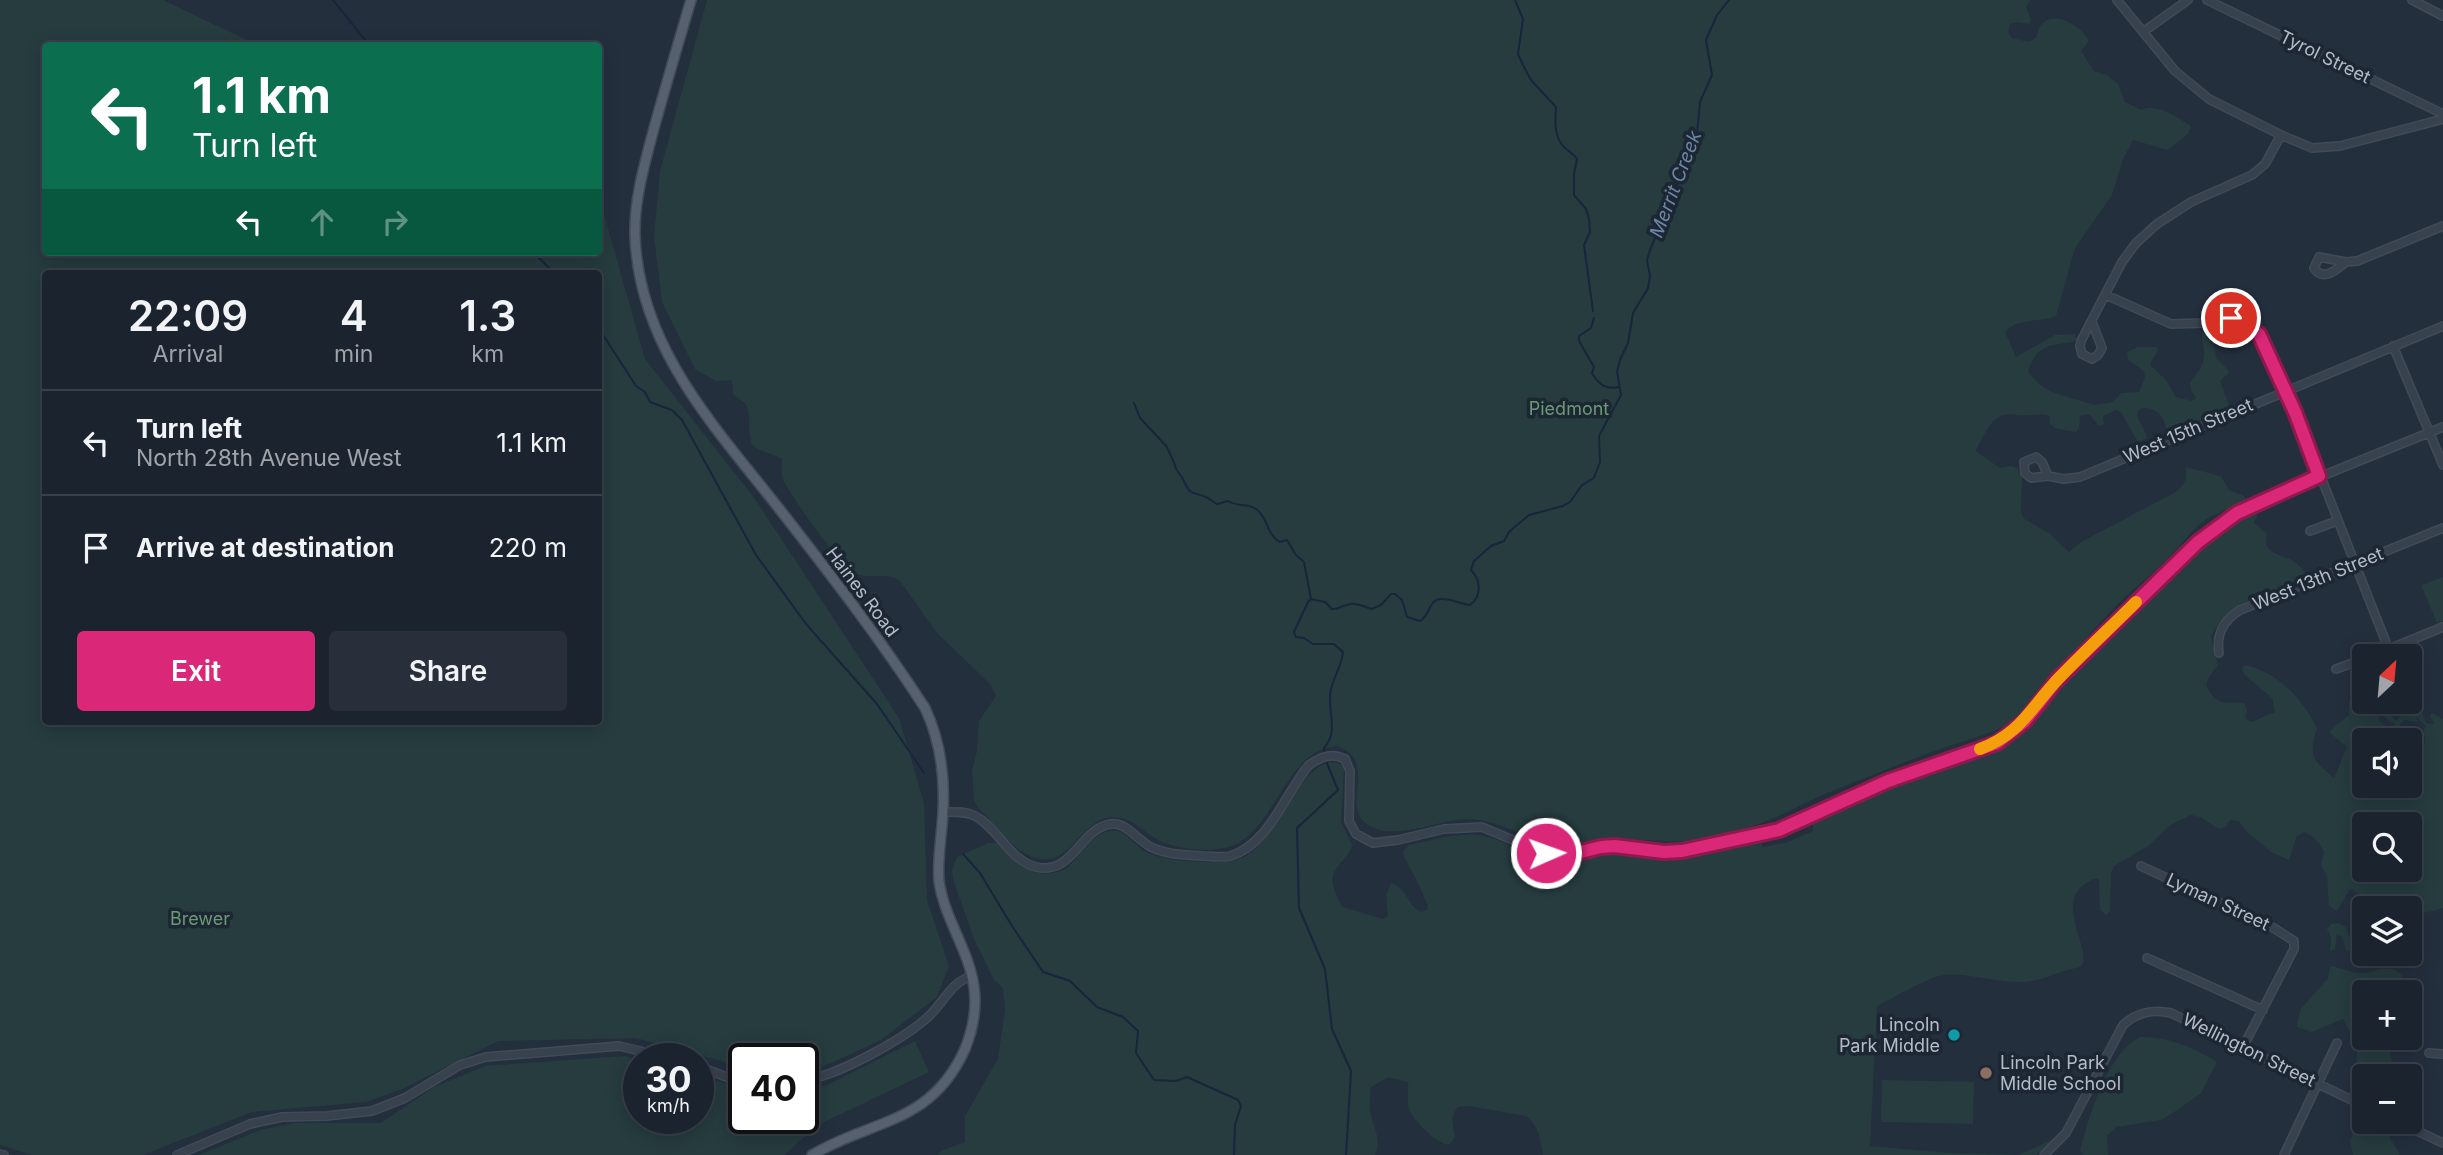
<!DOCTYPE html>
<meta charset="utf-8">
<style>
:root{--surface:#1b232e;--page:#282f3a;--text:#f1f3f6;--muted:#a0a4aa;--line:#39404a;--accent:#db2777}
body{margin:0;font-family:Inter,sans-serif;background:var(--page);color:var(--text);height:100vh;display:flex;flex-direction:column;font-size:26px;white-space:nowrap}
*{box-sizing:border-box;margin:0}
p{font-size:23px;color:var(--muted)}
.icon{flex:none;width:38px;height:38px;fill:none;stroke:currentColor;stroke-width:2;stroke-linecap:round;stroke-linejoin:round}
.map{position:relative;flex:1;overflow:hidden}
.panel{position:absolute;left:42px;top:270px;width:560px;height:455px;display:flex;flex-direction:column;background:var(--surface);border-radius:7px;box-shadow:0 4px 18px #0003,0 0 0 2px var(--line)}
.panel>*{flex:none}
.guide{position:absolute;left:42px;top:42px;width:560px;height:214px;border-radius:7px;box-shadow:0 4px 18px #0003,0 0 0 2px var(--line);background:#0b6e4f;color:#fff;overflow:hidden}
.needle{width:46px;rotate:26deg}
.tools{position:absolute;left:2352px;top:644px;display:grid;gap:14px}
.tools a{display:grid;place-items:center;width:70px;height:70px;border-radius:7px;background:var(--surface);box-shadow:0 4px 18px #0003,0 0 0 2px var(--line);font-size:35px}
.speed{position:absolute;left:623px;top:1043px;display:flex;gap:14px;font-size:35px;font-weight:700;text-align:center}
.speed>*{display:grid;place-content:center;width:91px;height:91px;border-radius:50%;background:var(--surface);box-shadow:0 4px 18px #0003,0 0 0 2px var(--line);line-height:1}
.speed small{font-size:18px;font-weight:400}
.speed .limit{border:4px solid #111;border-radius:10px;background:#fff;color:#111}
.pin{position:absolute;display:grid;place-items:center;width:60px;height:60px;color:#fff;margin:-30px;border:4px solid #fff;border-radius:50%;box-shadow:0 2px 7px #0007}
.me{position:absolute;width:77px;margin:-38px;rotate:88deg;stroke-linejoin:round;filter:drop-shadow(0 0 5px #0008)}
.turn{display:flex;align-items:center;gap:24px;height:147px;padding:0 35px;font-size:32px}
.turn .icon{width:91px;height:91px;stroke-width:2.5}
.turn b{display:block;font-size:49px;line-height:60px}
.lanes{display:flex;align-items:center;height:66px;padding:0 35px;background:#0003;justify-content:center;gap:35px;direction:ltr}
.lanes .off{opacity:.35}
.eta{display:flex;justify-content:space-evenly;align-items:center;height:119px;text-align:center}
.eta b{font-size:42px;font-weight:600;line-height:49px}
.cta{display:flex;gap:14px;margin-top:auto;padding:14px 35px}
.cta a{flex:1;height:80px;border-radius:7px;background:var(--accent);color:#fff;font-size:28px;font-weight:600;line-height:80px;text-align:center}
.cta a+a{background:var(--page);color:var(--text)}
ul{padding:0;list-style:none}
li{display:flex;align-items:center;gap:21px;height:105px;padding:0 35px;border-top:2px solid var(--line)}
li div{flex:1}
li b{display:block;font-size:26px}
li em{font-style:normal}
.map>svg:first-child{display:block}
</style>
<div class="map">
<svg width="2443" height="1155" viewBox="0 0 2443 1155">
<rect width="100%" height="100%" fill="#242f3e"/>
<path fill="#263c3f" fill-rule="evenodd" d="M 0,0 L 163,0 L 257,45 L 46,46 L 46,252 L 598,252 L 599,211 L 604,214 L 645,359 L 755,499 L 899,718 L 924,803 L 927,900 L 949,966 L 937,997 L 881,1040 L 818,1069 L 803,1070 L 803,1059 L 744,1059 L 744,1067 L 635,1038 L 498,1041 L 402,1089 L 366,1102 L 252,1112 L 143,1155 L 32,1155 L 0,1145 ZM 46,273 L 598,273 L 598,721 L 46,721 Z
M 707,0 L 2030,0 L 2026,7 L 2031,20 L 2029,24 L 2018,22 L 2010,24 L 2008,32 L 2012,38 L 2029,42 L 2036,38 C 2038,32 2039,26 2044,22 C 2058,11 2083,28 2089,41 L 2081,51 L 2094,71 L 2107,75 L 2118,84 L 2125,102 L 2141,110 C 2158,103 2176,117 2191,126 L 2188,134 L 2168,150 L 2133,140 L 2123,159 L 2112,195 L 2075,248 L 2056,316 C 2040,323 2018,317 2005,332 L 2016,357 L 2055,335 L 2075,334 L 2076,341 C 2052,346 2036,343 2028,372 L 2040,385 L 2052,392 L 2094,405 L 2113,402 L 2121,393 L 2139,392 L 2145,377 L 2144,371 L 2128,360 L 2127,352 L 2138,347 L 2157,347 L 2158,351 L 2151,362 L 2151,366 L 2165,379 L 2176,397 L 2192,401 L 2196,398 L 2191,390 L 2190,383 C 2195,374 2203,369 2204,357 C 2206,346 2198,339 2204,328 L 2223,322 L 2237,327 L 2239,332 L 2235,335 L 2229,333 L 2220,336 L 2214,344 L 2216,358 L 2228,370 L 2229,373 L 2220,381 L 2229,405 L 2228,408 L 2172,432 L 2166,428 C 2164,414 2152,405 2139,409 L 2137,416 L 2147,436 L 2146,439 L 2139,441 L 2136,439 L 2121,412 L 2116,410 L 2103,416 L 2104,424 L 2099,426 L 2089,414 L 2080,416 L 2079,428 L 2076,432 L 2055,428 L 2049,423 L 2050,416 C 2042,413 2036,415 2027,415 C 2021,416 2016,414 2010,414 C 1991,414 1984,436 1976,450 L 1977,452 L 2000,468 L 2011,466 L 2017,468 L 2022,478 L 2021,511 L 2023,518 L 2050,534 L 2069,552 L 2081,542 L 2174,493 C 2183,487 2189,479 2185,467 L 2221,476 L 2229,490 L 2244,496 L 2246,499 C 2234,508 2218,512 2205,520 C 2191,530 2180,547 2167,559 C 2149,577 2128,593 2110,612 C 2086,638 2062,666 2038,692 C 2030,702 2022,713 2013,721 C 2002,731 1944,747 1926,754 C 1893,767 1859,780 1825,794 C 1804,803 1784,815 1762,823 C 1743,830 1722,834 1702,839 C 1682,844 1662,840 1641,840 C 1613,839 1584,845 1556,843 C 1526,841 1500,819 1467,819 C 1436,820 1397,842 1368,825 C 1341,808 1374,766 1345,750 C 1338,746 1339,746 1331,747 C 1288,753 1275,825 1236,844 C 1216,854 1180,850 1160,841 C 1144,833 1133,817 1113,817 C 1081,818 1070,869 1035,858 C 1012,851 996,825 978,808 L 974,800 L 972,771 L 977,751 L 979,721 L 996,696 L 991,685 L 937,633 L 900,581 C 886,571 868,581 853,572 C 838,562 792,498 784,481 C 780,474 783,467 782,459 C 774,454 756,451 752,444 C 747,433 752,416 746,405 C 743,400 737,398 733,394 L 732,380 L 716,381 L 695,369 L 662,302 L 654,236 L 660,171 Z
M 2256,508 L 2260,509 L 2254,523 L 2267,534 C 2261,553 2280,554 2293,561 C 2298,564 2302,569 2306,574 L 2305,578 C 2266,599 2235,592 2211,636 L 2218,665 L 2209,677 L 2206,685 C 2217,707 2225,702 2244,703 L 2247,710 L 2245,718 L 2251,722 L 2275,712 L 2272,698 L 2245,675 L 2242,670 L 2244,665 C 2277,671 2303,699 2317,728 C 2308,755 2313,761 2334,778 L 2347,747 L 2329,732 L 2349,715 L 2349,700 L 2364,698 L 2368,706 L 2379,709 L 2379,721 L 2389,728 L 2395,724 L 2385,718 L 2385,715 L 2390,714 L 2396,721 L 2401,715 L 2395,714 L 2406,702 L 2410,702 L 2410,699 L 2414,703 L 2419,699 L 2418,693 L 2423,691 L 2418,707 L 2427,708 L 2421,710 L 2426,723 L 2434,724 L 2430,716 L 2432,713 L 2443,719 L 2443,908 C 2431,913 2421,911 2410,919 L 2410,908 L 2373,908 L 2369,898 L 2350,889 L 2337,911 L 2329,906 L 2327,876 L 2321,865 L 2324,852 C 2320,843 2313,836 2304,832 L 2297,836 L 2289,860 L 2271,852 L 2246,831 L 2239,821 L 2230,820 L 2225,827 L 2219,829 L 2200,817 L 2191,815 L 2170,825 L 2148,846 L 2114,866 L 2111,873 L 2110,911 L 2106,915 L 2100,910 L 2099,879 C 2093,878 2091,880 2085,884 C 2051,905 2102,963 2076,968 C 2059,971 2042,981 2025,982 C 1998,983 1971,973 1945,975 C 1932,975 1891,999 1877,1006 L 1870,1146 L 1950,1153 L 2019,1155 L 2056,1138 L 2036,1155 L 1543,1155 C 1540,1140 1539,1125 1526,1116 L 1469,1106 L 1458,1107 C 1449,1118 1453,1124 1455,1137 L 1449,1145 C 1437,1144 1415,1122 1410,1111 C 1406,1102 1409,1091 1408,1082 L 1388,1077 L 1371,1087 C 1370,1095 1369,1102 1370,1110 C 1372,1125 1383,1140 1375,1155 L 937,1155 L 941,1151 L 965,1142 L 965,1116 L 998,1059 L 1005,1010 L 1003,988 L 994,980 L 974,939 L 953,879 L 952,870 L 957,857 L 988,843 L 997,843 C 1020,864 1033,882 1066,869 C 1078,858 1090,838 1105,832 C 1125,824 1134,848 1150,854 C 1172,862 1219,865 1241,858 C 1276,847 1303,748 1341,764 L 1344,769 L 1341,822 L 1352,845 C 1347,864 1325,868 1335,891 C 1338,898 1338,902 1343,907 L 1383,919 L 1388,916 L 1386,895 L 1391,883 C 1407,887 1407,906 1421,912 L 1427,910 L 1428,906 L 1419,885 L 1403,855 L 1404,850 L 1409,845 L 1450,836 L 1476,834 L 1498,840 L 1533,857 L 1552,863 L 1611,852 L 1666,857 L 1683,856 L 1753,839 L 1760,842 L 1763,847 L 1788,842 L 1813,831 L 1813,824 L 1816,819 L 1915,775 L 1984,753 L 2013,738 L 2098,646 L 2204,544 L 2229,523 ZM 2416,717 L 2426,726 L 2423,730 C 2427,741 2425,749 2417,758 L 2413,758 L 2411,745 L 2417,745 L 2418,743 L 2412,742 L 2410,736 L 2412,730 L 2415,729 L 2415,726 L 2401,730 L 2400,724 L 2404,720 L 2418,722 ZM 2364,740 L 2410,740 L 2410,786 L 2364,786 ZM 2364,824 L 2410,824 L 2410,870 L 2364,870 Z
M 2443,577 L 2443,621 L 2437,623 L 2421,585 Z
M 2338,923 L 2346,927 L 2349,937 L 2360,938 L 2364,931 L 2364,945 L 2346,952 L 2343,937 L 2337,934 L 2335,949 L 2330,951 L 2331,938 L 2327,929 L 2331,924 Z
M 2332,966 C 2341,968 2352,973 2361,973 C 2376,973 2386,962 2401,974 L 2403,992 L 2364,992 L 2364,1038 L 2372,1041 L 2386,1038 L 2392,1060 L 2389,1076 L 2364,1076 L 2364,1084 L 2355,1070 L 2358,1048 L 2343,1019 L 2312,1032 L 2297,1027 L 2300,1010 L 2328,978 L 2330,968 Z
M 2140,1037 C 2167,1036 2194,1048 2217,1062 L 2201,1093 L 2179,1109 L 2161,1120 L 2116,1127 L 2107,1136 L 2108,1155 L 2083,1155 L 2080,1150 C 2089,1117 2107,1053 2140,1037 Z
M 915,1041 L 929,1072 L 818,1125 L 784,1155 L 199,1155 L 260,1130 L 294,1123 L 381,1123 L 434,1087 L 485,1066 L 624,1056 L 639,1060 L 639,1118 L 698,1118 L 698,1076 L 725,1083 L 744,1083 L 744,1118 L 803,1118 L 803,1085 L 825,1086 Z
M 1882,1080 L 1974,1082 L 1973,1124 L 1881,1122 Z
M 2362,1127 L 2389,1136 L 2400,1155 L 2353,1155 L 2350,1141 L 2354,1130 Z"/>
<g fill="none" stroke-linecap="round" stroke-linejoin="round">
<path stroke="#17263c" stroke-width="2" d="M 333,0 L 370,46
M 1515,0 L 1523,19 L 1518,54 L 1523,65 L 1531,80 L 1556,107 C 1555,121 1554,137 1564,147 C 1569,152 1573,153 1577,159 L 1574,174 L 1574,195 L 1586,209 L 1589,219 L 1590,232 L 1584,245 L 1593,311
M 533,252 L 554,273
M 1594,318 L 1591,328 L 1579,336 L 1579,341 L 1594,367 L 1592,373 C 1599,385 1606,390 1619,387
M 598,327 L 636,386 L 645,392 L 650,402 L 672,410 L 682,420 L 756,555 L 806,624 L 877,704 L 924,773
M 1134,403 L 1140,418 L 1167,447 L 1175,465
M 1175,466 C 1177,473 1181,474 1184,481 C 1191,497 1193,491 1206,497 C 1210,499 1213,502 1217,504 L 1228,501 C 1238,507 1247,503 1256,509 C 1269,518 1266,535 1280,542 L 1287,540 L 1296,555 L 1304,562 L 1311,599
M 1325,756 L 1324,748 C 1340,731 1326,708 1331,689 C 1334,676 1342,665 1343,652 L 1334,644 L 1313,644 L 1304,638 L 1296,637 L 1294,632 L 1308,602 L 1311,599 L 1325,602 L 1332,609 L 1336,609 C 1354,601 1354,603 1372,609 L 1381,605 L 1391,594 L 1395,594 L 1402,600 L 1407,617 L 1420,621 C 1430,616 1429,598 1442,599 C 1452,599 1461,604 1470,605 C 1482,596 1481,580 1471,570 L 1474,561 L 1491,546 L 1504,541 L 1509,532 L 1529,515 L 1563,506 L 1570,502 L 1582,485 L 1594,478 L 1600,462 L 1599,436 L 1621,395 L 1617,371 L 1620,360 L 1628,343 L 1633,313 L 1648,288 L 1650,276 L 1647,260 L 1650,250 L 1677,185 L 1678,171 L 1685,161 L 1697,134 L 1700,102 L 1712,75 L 1706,40 L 1717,15 L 1729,0
M 1326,761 L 1338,790 L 1297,828 L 1299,908 L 1325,969 L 1332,1029 L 1351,1071 L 1346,1155
M 963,854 L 980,873 L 1012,926 L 1043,972 L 1070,981 L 1097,1007 L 1123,1017 L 1138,1031 L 1136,1053 L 1154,1080 L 1176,1081 L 1187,1077 L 1238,1100 L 1241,1106 L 1235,1125 L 1234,1155"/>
<g stroke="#414a57" stroke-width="10">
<path id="minor" d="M 2117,0 L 2175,71 L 2209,99 L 2281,135 L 2312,148 L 2340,146 L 2443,119
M 2207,0 L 2443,114
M 2412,0 L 2443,16
M 2143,32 L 2188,0
M 2319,257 L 2346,262 C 2336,270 2323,282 2314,268 Z
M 2346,262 L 2357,261 L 2443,226
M 2106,295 L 2171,324 L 2204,323 L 2217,317 L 2231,318 L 2259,334 L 2304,434 L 2389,650
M 2092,322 L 2102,348 L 2098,355 L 2092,359 L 2082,354 L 2080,346 L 2081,341 L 2122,262 L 2136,243 L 2157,224 L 2191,202 L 2252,175 L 2265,164 L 2281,135
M 2393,346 L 2443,465
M 2036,457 L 2042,462 L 2048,476 L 2031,478 L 2025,473 L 2024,462 Z
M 2048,476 L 2064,479 L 2080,477 L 2443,326
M 2310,531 L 2337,521
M 2219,653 C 2216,633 2224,620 2240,610 L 2443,528
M 2372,656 L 2443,627
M 2336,669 L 2364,659
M 943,812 C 954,812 965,811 975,816 C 998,828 1009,860 1036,867 C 1073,876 1080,828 1111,824 C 1127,822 1138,841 1151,847 C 1168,855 1185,855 1203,856 C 1212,856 1222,858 1230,856 C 1269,845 1285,793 1309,765 C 1321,757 1332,752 1345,759 L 1350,771 L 1349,821 L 1356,834 L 1373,843 L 1398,840 L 1444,829 L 1482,827 L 1546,854 L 1569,855 L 1601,847 L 1614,846 L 1664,852 L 1682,851 L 1779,830 L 1888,781 L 2002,740 L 2025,721 L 2057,680 L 2162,576 L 2198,542 L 2237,512 L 2275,495 L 2443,427
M 2141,866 L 2272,927 L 2294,941 L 2294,949 L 2243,1047
M 2147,958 L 2263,1010
M 2429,1053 L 2443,1054
M 698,1066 L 729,1078 L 744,1080
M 803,1080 C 834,1078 906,1038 929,1016 C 944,1002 951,982 972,976
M 2398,1122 L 2443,1143
M 0,1154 L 4,1155
M 177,1155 L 250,1124 L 282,1117 L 327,1116 L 372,1111 L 405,1098 L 460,1065 L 486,1057 L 619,1046 L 674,1059
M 2044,1155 L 2066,1133 L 2123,1025 C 2137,1012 2152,1009 2171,1013 L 2364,1106
M 2284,1155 L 2337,1043"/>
</g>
<g stroke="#414a57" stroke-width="12">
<path id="major" d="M 691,0 C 678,44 665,88 653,132 C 644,166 634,201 635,236 C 639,348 716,428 781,511 C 831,575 881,640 925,708 C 940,740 945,776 943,812 C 942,835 937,858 939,881 C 944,918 969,950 974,987 C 977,1008 973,1029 965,1049 C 931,1125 872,1119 812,1155"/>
</g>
<use href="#minor" stroke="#38414e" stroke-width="7"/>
<use href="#major" stroke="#56606e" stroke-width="9"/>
</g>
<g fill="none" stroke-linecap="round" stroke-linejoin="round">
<g stroke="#8e194d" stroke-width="18">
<path id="route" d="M 1546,853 L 1569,855 L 1601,847 L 1614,846 L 1664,852 L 1682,851 L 1779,830 L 1888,781 L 1997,743 L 2025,721 L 2057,680 L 2198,542 L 2237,513 L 2319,476 L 2295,412 L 2259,334 L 2231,318"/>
</g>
<use href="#route" stroke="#db2777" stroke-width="12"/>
<path stroke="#f59e0b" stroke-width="12" d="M 1980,749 C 2021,734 2031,707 2059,678 C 2084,652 2110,628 2136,602"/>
</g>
<circle fill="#0f9aa8" stroke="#1d2633" stroke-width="2.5" cx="1954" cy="1035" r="7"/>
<circle fill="#8d6e63" stroke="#1d2633" stroke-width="2.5" cx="1986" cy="1073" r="7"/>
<g text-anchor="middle" stroke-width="7" stroke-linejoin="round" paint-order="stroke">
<g font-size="18" fill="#b4bcc9" stroke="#1d2633">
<text transform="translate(2325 57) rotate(26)" y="6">Tyrol Street</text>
<text transform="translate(2188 431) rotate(-23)" y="6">West 15th Street</text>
<text transform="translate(2318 579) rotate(-22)" y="6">West 13th Street</text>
<text transform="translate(862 592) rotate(53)" y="6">Haines Road</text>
<text transform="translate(2218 902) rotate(25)" y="6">Lyman Street</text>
<text transform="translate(2249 1050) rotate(26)" y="6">Wellington Street</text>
</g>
<g font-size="18" fill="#6b9a76" stroke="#1d2633">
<text x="1569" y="415">Piedmont</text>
<text x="200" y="925">Brewer</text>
</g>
<g font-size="18" fill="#b4bcc9" stroke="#1d2633" text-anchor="end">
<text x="1940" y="1031">Lincoln<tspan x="1940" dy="21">Park Middle</tspan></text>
<text x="2000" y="1069" text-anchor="start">Lincoln Park<tspan x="2000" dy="21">Middle School</tspan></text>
</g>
<g font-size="19" font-style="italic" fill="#6d86a8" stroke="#1d2633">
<text transform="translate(1675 184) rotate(-69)" y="7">Merrit Creek</text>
</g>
</g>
</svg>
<div class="tools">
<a><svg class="needle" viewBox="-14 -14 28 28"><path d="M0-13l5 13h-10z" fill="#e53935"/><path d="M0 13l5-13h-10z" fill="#a0a4aa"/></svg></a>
<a><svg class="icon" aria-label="sound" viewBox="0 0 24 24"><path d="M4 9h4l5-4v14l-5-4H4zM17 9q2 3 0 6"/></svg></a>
<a><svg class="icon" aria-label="search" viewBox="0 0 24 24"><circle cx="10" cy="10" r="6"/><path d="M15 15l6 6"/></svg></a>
<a><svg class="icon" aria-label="layers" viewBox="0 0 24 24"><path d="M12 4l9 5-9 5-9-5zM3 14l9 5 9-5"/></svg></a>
<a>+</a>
<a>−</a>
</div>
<div class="speed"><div>30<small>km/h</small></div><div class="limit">40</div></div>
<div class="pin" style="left:2231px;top:318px;background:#d93025"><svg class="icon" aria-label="arrive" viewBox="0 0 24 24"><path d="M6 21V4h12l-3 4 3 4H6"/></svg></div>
<svg class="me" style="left:1546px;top:853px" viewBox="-20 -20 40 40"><circle r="17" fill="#db2777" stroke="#fff" stroke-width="3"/><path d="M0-11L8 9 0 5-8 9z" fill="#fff"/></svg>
<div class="guide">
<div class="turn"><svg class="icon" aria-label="left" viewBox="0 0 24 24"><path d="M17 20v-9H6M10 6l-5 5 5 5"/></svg><div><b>1.1 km</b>Turn left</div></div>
<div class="lanes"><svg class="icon" aria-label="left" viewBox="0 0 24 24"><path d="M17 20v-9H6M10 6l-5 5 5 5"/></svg><svg class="icon off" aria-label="ahead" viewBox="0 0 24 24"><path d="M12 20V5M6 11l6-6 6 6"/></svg><svg class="icon off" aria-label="right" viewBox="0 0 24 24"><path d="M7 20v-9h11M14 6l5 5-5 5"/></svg></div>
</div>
<section class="panel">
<div class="eta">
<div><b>22:09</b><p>Arrival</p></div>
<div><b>4</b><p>min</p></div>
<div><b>1.3</b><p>km</p></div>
</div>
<ul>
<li><svg class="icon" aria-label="left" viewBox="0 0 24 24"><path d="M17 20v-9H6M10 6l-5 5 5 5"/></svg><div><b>Turn left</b><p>North 28th Avenue West</p></div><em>1.1 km</em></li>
<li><svg class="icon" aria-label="arrive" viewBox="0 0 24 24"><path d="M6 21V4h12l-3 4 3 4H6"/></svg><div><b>Arrive at destination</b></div><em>220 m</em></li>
</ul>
<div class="cta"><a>Exit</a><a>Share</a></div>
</section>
</div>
